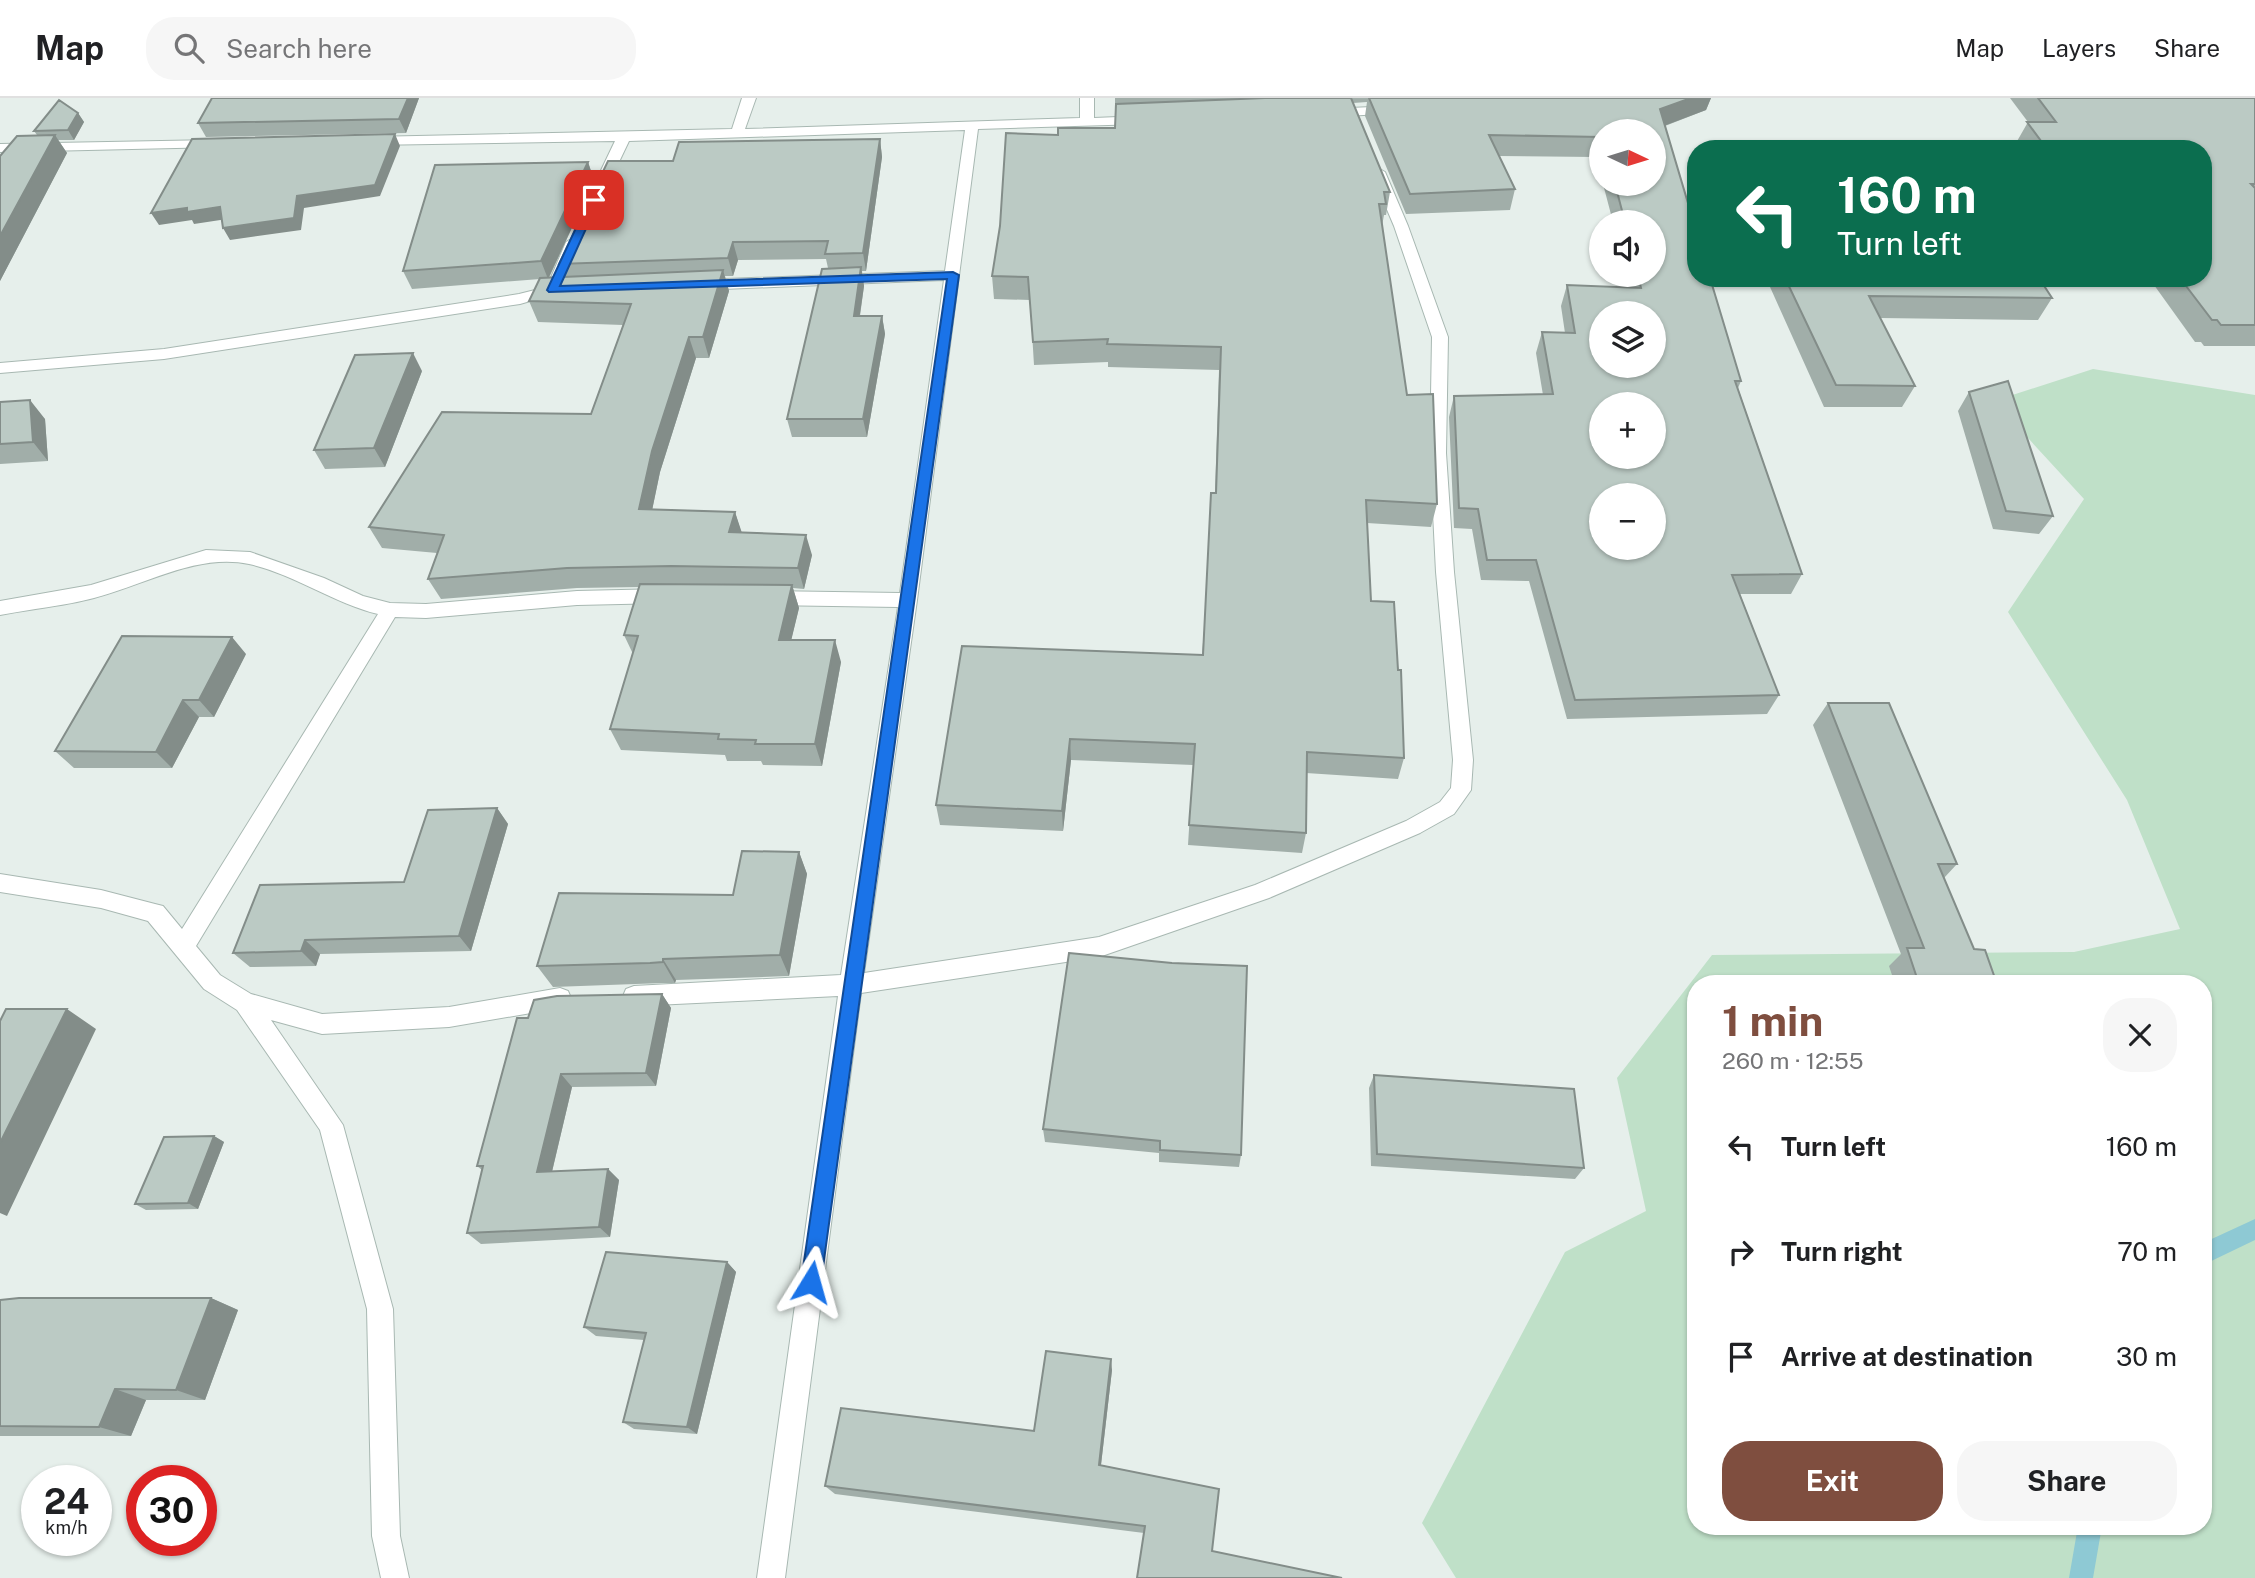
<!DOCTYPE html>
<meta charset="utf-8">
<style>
:root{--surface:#fff;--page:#f6f6f6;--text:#202124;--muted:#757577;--line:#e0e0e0;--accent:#7f4e3f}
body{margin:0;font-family:"Public Sans",sans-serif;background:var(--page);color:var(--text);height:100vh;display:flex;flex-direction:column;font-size:26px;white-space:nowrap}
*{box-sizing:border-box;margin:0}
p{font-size:23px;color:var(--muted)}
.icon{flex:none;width:38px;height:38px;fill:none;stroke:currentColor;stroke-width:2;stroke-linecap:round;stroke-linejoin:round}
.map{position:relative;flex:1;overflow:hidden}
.details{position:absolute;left:1687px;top:877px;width:525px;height:560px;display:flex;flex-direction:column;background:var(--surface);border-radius:28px;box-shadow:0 2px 5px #0004}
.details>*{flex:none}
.guide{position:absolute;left:1687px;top:42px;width:525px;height:147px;border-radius:28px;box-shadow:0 2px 5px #0004;background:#0b6e4f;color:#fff;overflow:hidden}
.needle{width:46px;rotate:94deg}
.tools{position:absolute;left:1589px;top:21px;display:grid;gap:14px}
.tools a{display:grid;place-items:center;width:77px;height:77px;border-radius:50%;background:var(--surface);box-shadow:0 2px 5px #0004;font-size:35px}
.speed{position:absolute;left:21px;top:1367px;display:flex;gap:14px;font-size:35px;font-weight:700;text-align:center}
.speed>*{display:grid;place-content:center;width:91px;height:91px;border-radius:50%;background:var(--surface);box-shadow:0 2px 5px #0004;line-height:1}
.speed small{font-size:18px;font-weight:400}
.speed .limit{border:10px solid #d22;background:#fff;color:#111}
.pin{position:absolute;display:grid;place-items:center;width:60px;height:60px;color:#fff;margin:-30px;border-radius:14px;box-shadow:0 4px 10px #0006}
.me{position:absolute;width:77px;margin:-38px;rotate:8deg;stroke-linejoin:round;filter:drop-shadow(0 0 5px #0008)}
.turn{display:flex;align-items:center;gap:24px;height:147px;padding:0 35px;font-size:32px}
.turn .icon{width:91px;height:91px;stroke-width:2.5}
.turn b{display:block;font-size:49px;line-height:60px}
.round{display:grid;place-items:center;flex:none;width:74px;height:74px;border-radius:28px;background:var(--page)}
.head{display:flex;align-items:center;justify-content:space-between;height:119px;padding:0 35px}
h1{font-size:42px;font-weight:700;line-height:52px;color:var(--accent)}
.cta{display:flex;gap:14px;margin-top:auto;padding:14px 35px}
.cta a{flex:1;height:80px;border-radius:28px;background:var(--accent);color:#fff;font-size:28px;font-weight:700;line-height:80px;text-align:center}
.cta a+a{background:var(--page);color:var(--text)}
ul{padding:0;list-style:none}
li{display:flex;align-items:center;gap:21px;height:105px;padding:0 35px}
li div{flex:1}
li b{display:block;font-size:26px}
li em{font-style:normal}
header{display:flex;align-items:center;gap:42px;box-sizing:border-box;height:98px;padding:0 35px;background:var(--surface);border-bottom:2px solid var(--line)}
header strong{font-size:33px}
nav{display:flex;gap:38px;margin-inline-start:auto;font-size:24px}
.search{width:490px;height:63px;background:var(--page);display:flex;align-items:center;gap:18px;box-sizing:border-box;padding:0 24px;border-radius:28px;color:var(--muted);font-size:26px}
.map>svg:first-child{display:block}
</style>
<header>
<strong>Map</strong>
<div class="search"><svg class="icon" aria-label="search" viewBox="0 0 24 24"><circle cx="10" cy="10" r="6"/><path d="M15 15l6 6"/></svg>Search here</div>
<nav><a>Map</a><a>Layers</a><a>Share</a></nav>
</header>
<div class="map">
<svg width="2255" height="1480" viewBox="0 0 2255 1480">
<rect width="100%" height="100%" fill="#e6efeb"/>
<path fill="#bfe0c8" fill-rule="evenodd" d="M 2093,271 L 2255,297 L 2255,1480 L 1456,1480 L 1422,1425 L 1565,1154 L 1646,1113 L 1617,980 L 1712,857 L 2074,854 L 2180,831 L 2127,702 L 2008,514 L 2084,401 L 1994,303 ZM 1696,886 L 2203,886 L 2203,1428 L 1696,1428 Z"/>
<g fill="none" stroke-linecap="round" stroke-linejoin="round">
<path fill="#8ec9d4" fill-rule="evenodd" d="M 2255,1121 L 2255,1142 L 2203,1167 L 2203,1145 Z
M 2078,1428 L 2102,1428 L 2093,1480 L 2069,1480 Z"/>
<g stroke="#a8b8b2" stroke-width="2">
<path id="street" d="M 742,0 L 756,0 L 745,31 L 1080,20 L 1080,0 L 1094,0 L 1094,20 L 1142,18 L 1149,22 L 1142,26 L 978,31 L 917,502 L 864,875 L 1099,839 L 1255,787 L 1406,723 L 1440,704 L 1451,690 L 1453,662 L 1436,474 L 1430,355 L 1432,239 L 1394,128 L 1371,74 L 1378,70 L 1385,74 L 1408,128 L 1448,239 L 1446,355 L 1454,474 L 1473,662 L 1471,692 L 1454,716 L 1420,735 L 1269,800 L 1099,859 L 861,895 L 785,1480 L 757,1480 L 838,898 L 634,908 L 626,905 L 623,898 L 626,891 L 634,888 L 841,877 L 898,509 L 767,507 L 760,505 L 758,500 L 760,495 L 767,493 L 900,495 L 944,182 L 699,192 L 691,187 L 699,182 L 945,173 L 965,32 L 629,43 L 608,87 L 601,91 L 594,87 L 615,43 L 370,47 L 363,43 L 370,39 L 732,31 Z
M 1394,8 L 1401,12 L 1399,15 L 1328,19 L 1321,15 L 1328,11 Z
M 215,42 L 222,46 L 220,49 L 0,54 L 0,46 Z
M 573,140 L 580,144 L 558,195 L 520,206 L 164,261 L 0,275 L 0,265 L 164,251 L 519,196 L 547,189 L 566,144 Z
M 206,452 L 250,454 L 324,480 L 363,498 L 390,505 L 426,506 L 577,493 L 665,491 L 672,493 L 674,498 L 672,503 L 665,505 L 577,507 L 426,520 L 395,519 L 196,848 L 220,877 L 251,896 L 322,916 L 449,909 L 560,890 L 568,893 L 571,900 L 568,907 L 560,910 L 449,929 L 322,936 L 271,922 L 343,1027 L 393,1211 L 400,1438 L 409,1480 L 381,1480 L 372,1438 L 367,1211 L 320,1032 L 237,912 L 204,891 L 148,823 L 101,810 L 0,794 L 0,776 L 101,792 L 155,806 L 163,808 L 182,831 L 378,516 C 333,505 294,476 249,466 C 197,455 144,487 94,500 C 64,508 31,511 0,517 L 0,503 L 91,487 Z"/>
</g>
<use href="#street" fill="#fff" fill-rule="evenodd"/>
</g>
<path fill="#a1aea9" d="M 212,0 L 419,0 L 406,35 L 206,39 L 198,25 Z
M 1115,0 L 1711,0 L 1706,12 L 1665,28 L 1741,283 L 1738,290 L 1802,476 L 1791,496 L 1740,496 L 1779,597 L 1767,616 L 1567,621 L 1529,483 L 1481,482 L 1472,431 L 1454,430 L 1449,319 L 1454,298 L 1543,297 L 1536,255 L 1542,234 L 1565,235 L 1561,208 L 1567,187 L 1629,190 L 1626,177 L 1654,177 L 1654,124 L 1613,124 L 1603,86 L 1654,86 L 1601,33 L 1601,80 L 1595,59 L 1499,58 L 1515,91 L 1510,112 L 1406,116 L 1365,18 L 1367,4 L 1353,5 L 1390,94 L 1386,117 L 1384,117 L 1382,128 L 1407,297 L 1437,406 L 1431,429 L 1367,425 L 1371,503 L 1404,660 L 1398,681 L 1306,675 L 1306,735 L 1302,755 L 1188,747 L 1193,667 L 1071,662 L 1063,733 L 940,727 L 936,707 L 1202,557 L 1215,395 L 1219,272 L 1108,269 L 1108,264 L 1034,267 L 1030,202 L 994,201 L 992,178 L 1058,37 L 1115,30 Z
M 2010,0 L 2255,0 L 2255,248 L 2204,248 L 2201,244 L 2195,244 L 2149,180 L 2203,180 L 2203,51 L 2019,51 L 2016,45 L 2028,24 Z
M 78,15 L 84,24 L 74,42 L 58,42 L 67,55 L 0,183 L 0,58 L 37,37 L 34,33 Z
M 880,41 L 882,59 L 866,173 L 862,173 L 864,188 L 860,218 L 882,218 L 885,236 L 867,339 L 792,339 L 787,321 L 828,170 L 826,161 L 738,162 L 733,178 L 725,178 L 729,193 L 709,260 L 696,260 L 660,374 L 652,412 L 735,414 L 741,434 L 812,457 L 804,491 L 793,490 L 799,510 L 791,542 L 841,564 L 822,668 L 763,667 L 761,663 L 727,663 L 725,657 L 621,652 L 610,631 L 633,556 L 624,537 L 639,489 L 577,490 L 441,501 L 428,481 L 437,455 L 382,450 L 369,429 L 591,316 L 623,227 L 538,224 L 529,203 L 540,181 L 412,191 L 403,173 L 588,64 L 594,82 L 549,180 L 564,179 L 559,166 L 673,63 Z
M 1766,180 L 2039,180 L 2052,200 L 2038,222 L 1880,220 L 1915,288 L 1902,309 L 1824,309 Z
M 422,273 L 385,369 L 325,371 L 314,352 Z
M 1969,294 L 2053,418 L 2039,436 L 1993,431 L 1958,313 Z
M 0,304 L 45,321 L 48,363 L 0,366 Z
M 246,556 L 214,619 L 199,619 L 172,670 L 74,670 L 55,653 Z
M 1828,605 L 1957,766 L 1944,780 L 1974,851 L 1997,886 L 1895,886 L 1889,868 L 1901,856 L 1813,627 Z
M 497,710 L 508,726 L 471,853 L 320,856 L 316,868 L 250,869 L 233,855 L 404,784 Z
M 799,754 L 807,776 L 789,878 L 676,882 L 675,885 L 663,885 L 553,889 L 537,868 L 733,797 Z
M 1069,855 L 1241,1057 L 1239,1069 L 1159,1064 L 1159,1055 L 1045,1044 L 1043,1031 Z
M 662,896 L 671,910 L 656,988 L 572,989 L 552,1074 L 608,1071 L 619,1082 L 610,1139 L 481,1146 L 467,1135 L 482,1072 L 477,1068 L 528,920 Z
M 1374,977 L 1584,1070 L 1575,1081 L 1371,1068 L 1369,990 Z
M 214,1038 L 224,1044 L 198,1111 L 146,1112 L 135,1106 Z
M 727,1164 L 736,1174 L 697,1336 L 634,1331 L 623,1324 L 644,1242 L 596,1238 L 584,1229 Z
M 211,1200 L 238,1212 L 205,1302 L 146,1302 L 131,1338 L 0,1338 L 0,1202 Z
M 1112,1272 L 1101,1367 L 1219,1391 L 1137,1480 L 1144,1435 L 835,1396 L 825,1388 L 1034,1333 Z"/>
<path fill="#838d89" d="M 408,0 L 419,0 L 406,35 L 399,21 Z
M 1691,0 L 1711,0 L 1706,12 L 1653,32 L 1660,11 Z
M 78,15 L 84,24 L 74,42 L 68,32 Z
M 395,36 L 400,48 L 380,98 L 304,110 L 301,132 L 230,142 L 223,130 L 297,98 Z
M 55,37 L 67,55 L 0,183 L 0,138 Z
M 880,41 L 882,59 L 866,173 L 863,155 Z
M 588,64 L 594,82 L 548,181 L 541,163 Z
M 220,109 L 227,121 L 194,126 L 192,122 L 159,127 L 151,115 L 187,110 Z
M 733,144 L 738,162 L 733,178 L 728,160 Z
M 861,169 L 864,188 L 857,236 L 854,218 Z
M 723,172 L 729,193 L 709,260 L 703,239 Z
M 882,218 L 885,236 L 867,339 L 863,321 Z
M 689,239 L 696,260 L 660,374 L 648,432 L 639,411 L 652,353 Z
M 413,255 L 422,273 L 385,369 L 374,350 Z
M 30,302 L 45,321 L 48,363 L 33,344 Z
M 735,414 L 742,435 L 729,434 Z
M 806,437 L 812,457 L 804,491 L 798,470 Z
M 792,487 L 799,510 L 786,564 L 779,542 Z
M 232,539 L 246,556 L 214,619 L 199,602 Z
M 835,542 L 841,564 L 822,668 L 815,646 Z
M 183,602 L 199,619 L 172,670 L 156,654 Z
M 1070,641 L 1071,662 L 1063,733 L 1062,713 Z
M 497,710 L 508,726 L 471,853 L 459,838 Z
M 799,754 L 807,776 L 789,878 L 780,857 Z
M 305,842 L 320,856 L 316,868 L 301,853 Z
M 663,861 L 676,882 L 675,885 L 663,864 Z
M 662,896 L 671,910 L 656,988 L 646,975 Z
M 67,911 L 96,931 L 7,1118 L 0,1115 L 0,1045 Z
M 561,976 L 572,989 L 549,1086 L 537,1074 Z
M 214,1038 L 224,1044 L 198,1111 L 188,1105 Z
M 608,1071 L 619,1082 L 610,1139 L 599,1129 Z
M 727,1164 L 736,1174 L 697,1336 L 687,1329 Z
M 211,1200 L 238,1212 L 205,1302 L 176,1292 Z
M 1111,1261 L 1112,1272 L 1100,1375 L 1099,1367 Z
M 115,1291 L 146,1302 L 131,1338 L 99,1329 Z"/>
<path fill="#bbcac4" stroke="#838d89" stroke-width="2" fill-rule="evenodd" d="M 212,0 L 408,0 L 399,21 L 198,25 Z
M 1265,0 L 1351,0 L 1390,94 L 1384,94 L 1386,106 L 1379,106 L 1407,297 L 1433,296 L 1437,406 L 1366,402 L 1371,503 L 1394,504 L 1398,572 L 1401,572 L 1404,660 L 1307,654 L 1306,735 L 1189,727 L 1195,646 L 1070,641 L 1062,713 L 936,707 L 962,548 L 1203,557 L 1211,395 L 1216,395 L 1221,249 L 1107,246 L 1108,241 L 1033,244 L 1028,179 L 992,178 L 1000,128 L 1006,35 L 1058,37 L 1058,30 L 1115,30 L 1116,6 Z
M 1369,0 L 1691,0 L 1660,11 L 1696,132 L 1696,180 L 1710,180 L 1741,283 L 1735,283 L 1802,476 L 1732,477 L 1779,597 L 1575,602 L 1536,462 L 1487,462 L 1478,411 L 1459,410 L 1454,298 L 1553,296 L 1542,234 L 1575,235 L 1567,187 L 1641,190 L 1638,177 L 1654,177 L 1654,124 L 1625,124 L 1615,86 L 1654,86 L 1654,33 L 1601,33 L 1601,39 L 1489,37 L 1515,91 L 1410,96 ZM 1601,215 L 1654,215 L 1654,268 L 1601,268 ZM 1601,306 L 1654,306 L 1654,359 L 1601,359 ZM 1601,397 L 1654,397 L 1654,450 L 1601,450 Z
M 2038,0 L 2255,0 L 2255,86 L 2251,86 L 2255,90 L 2255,227 L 2221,227 L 2217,222 L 2212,222 L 2180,180 L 2203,180 L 2203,51 L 2047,51 L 2027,24 L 2056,24 Z
M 59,2 L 78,15 L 68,32 L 34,33 Z
M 395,36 L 375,87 L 297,98 L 294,120 L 223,130 L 220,109 L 187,114 L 187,110 L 151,115 L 192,41 Z
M 55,37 L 0,138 L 0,58 L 17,38 Z
M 880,41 L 863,155 L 825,156 L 828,143 L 733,144 L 728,160 L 559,166 L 608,63 L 673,63 L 679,44 Z
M 588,64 L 541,163 L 403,173 L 435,67 Z
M 861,169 L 854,218 L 882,218 L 863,321 L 787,321 L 822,171 Z
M 723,172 L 703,239 L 689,239 L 652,353 L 639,411 L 735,414 L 729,434 L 806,437 L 798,470 L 671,468 L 567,470 L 428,481 L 444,437 L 369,429 L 442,314 L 591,316 L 631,206 L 529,203 L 540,180 Z
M 1785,180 L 2039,180 L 2052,200 L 1869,198 L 1915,288 L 1836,287 Z
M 413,255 L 374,350 L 314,352 L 355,257 Z
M 2008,283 L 2053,418 L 2006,413 L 1969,294 Z
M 30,302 L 33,344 L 0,346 L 0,304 Z
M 640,486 L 792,487 L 779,542 L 835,542 L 815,646 L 755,646 L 756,642 L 718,641 L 719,636 L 610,631 L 638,538 L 624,537 Z
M 122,538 L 232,539 L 199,602 L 183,602 L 156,654 L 55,653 Z
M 1828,605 L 1889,605 L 1957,766 L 1938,766 L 1974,851 L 1985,852 L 1997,886 L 1919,886 L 1907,850 L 1924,850 Z
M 497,710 L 459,838 L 305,842 L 301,853 L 233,855 L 260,787 L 404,784 L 428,712 Z
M 742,753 L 799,754 L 780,857 L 663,861 L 663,864 L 650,865 L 537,868 L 559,795 L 733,797 Z
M 1069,855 L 1172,865 L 1247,868 L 1241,1057 L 1160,1052 L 1160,1043 L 1043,1031 Z
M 662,896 L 646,975 L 561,976 L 537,1074 L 608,1071 L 599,1129 L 467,1135 L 483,1068 L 477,1068 L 517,920 L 528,920 L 534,902 L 557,898 Z
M 6,911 L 67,911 L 0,1045 L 0,923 Z
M 1374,977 L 1574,991 L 1584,1070 L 1377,1056 Z
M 214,1038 L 188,1105 L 135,1106 L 164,1039 Z
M 606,1154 L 727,1164 L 687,1329 L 623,1324 L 646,1235 L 584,1229 Z
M 19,1200 L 211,1200 L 176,1292 L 115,1291 L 99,1329 L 0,1328 L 0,1202 Z
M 1046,1253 L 1111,1261 L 1099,1367 L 1219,1391 L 1212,1453 L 1342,1480 L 1137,1480 L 1145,1428 L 825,1388 L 841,1310 L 1034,1333 Z"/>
<path fill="#1a73e8" stroke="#114b97" stroke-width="2" d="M 590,100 L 599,102 L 560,188 L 953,174 L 959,177 L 821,1184 L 818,1191 L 811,1193 L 804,1191 L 801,1184 L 947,181 L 549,194 L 547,192 Z"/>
</svg>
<div class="tools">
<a><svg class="needle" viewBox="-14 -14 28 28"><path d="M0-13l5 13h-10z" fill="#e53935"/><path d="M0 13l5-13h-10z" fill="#757577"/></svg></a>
<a><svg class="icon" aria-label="sound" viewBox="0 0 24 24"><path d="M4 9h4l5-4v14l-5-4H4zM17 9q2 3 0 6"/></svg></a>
<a><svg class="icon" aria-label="layers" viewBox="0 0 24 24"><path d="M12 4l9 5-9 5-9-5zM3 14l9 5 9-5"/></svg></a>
<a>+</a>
<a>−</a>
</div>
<div class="speed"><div>24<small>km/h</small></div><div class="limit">30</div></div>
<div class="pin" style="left:594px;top:102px;background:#d93025"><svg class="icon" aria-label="arrive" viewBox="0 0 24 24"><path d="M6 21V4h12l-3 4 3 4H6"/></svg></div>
<svg class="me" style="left:811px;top:1184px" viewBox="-20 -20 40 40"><path d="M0-17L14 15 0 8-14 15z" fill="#1a73e8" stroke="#fff" stroke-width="4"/></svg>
<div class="guide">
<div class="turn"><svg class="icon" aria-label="left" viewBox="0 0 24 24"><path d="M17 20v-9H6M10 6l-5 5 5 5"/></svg><div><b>160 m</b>Turn left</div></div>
</div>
<section class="details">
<div class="head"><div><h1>1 min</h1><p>260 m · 12:55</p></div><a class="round"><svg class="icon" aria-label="close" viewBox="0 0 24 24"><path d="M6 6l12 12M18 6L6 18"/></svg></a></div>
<ul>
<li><svg class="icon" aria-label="left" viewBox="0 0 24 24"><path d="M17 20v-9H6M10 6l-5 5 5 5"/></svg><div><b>Turn left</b></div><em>160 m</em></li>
<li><svg class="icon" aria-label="right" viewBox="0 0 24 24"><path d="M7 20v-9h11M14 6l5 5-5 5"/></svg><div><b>Turn right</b></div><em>70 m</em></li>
<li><svg class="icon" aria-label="arrive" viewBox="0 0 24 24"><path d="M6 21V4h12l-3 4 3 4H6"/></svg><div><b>Arrive at destination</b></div><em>30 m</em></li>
</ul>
<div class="cta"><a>Exit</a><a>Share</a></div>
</section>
</div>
